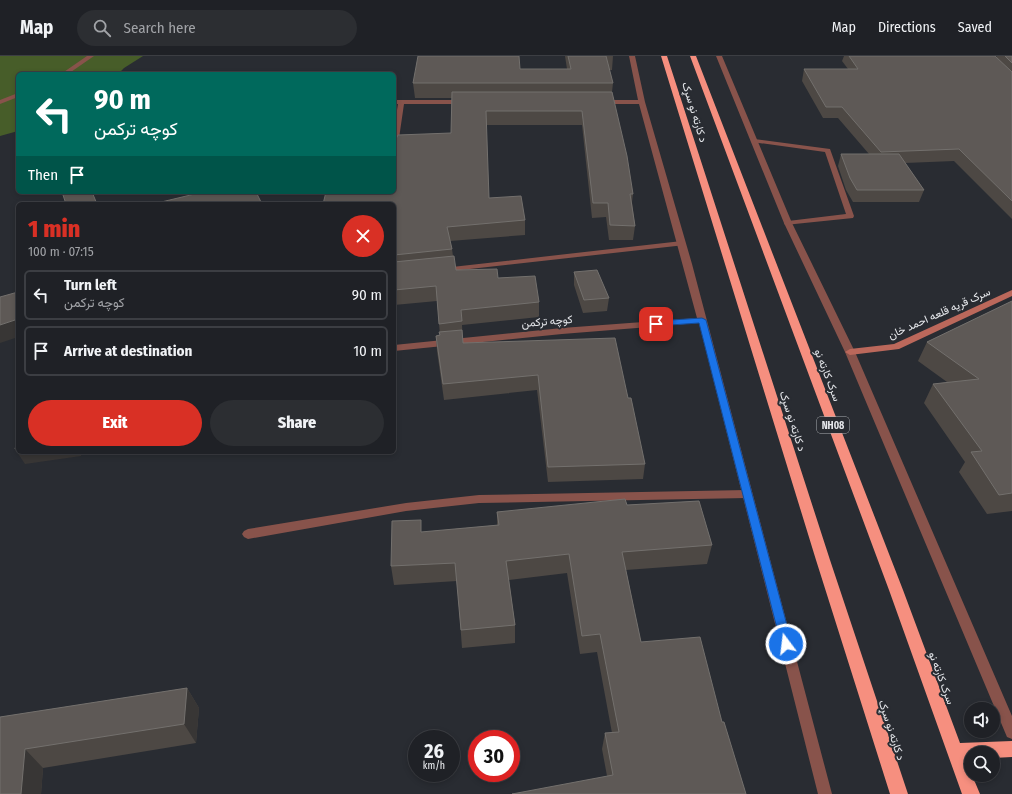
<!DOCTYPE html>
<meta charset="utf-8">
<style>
:root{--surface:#1f2126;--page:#2c2e32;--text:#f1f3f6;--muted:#a1a3a7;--line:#3c3e43;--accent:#d93025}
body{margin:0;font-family:"Fira Sans Condensed",Vazirmatn,sans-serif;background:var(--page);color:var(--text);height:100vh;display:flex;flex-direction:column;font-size:15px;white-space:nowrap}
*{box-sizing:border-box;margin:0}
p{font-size:13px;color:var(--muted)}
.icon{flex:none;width:22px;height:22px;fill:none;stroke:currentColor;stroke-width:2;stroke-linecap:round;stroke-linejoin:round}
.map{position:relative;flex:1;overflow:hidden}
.panel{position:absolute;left:16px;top:146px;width:380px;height:252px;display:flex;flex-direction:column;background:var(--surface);border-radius:6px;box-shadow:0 2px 6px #0003,0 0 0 1px var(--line)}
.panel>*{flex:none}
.banner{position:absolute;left:16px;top:16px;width:380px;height:122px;border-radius:6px;box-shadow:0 2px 6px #0003,0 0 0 1px var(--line);background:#00695c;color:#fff;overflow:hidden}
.tools{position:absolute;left:964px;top:646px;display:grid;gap:8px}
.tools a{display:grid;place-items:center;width:36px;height:36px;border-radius:50%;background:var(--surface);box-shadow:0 2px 6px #0003,0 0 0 1px var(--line);font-size:20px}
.speed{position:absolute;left:408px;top:674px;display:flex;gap:8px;font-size:20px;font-weight:700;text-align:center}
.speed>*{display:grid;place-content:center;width:52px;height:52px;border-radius:50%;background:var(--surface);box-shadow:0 2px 6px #0003,0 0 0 1px var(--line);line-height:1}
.speed small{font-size:10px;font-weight:400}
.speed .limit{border:6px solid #d22;background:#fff;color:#111}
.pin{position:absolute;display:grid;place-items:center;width:34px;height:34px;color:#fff;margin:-17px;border-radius:8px;box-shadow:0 2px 6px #0006}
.me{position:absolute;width:44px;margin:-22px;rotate:345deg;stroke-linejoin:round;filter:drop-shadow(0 0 3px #0008)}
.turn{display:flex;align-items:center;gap:14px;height:84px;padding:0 12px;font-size:18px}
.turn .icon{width:52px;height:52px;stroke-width:2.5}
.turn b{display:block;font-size:28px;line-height:34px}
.then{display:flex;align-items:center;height:38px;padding:0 12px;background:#0003;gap:8px;font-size:15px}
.round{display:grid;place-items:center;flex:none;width:42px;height:42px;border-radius:21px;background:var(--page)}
.overview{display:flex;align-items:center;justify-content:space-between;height:68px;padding:0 12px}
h1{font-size:24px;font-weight:800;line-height:30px;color:var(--accent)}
.primary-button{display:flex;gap:8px;margin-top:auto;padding:8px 12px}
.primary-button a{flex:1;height:46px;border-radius:24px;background:var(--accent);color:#fff;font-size:16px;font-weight:800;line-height:46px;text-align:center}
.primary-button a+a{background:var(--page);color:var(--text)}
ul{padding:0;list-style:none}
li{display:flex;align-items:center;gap:12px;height:50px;margin:0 8px 6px;padding:0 4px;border:2px solid var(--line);border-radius:6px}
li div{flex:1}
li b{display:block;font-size:15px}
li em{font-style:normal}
header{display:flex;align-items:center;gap:24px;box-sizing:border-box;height:56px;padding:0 20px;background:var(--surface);border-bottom:1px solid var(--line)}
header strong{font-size:19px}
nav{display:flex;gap:22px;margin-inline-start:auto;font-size:14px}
.search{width:280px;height:36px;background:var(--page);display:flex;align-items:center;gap:10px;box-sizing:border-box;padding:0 14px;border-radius:22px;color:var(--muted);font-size:15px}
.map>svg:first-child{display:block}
</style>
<header>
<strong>Map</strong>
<div class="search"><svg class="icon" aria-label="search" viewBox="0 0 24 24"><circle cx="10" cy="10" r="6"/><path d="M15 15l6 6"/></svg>Search here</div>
<nav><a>Map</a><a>Directions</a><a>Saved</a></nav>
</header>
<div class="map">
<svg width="1012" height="738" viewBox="0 0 1012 738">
<rect width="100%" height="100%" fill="#292c32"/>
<path fill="#475d29" d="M 0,0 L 143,0 L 124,12 L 118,18 L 18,18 L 18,75 L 0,80 Z"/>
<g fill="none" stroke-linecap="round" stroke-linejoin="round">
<path fill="#88534b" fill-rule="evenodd" d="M 754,83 L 830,93 L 854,160 L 853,162 L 785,169 L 784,167 L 788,165 L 846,158 L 825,96 L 752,86 L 752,84 Z
M 682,185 L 685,185 L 685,189 L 443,216 L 439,214 L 443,212 Z
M 747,434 L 751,435 L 752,438 L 751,441 L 747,442 L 479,447 L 406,455 L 248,483 L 244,481 L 242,478 L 244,475 L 248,473 L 406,447 L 479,439 Z"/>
<path fill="#88534b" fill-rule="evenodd" d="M 87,0 L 94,0 L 68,18 L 61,18 Z
M 629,0 L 635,0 L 645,46 L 692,208 L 832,738 L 818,738 L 699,267 L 562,278 L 394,295 L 394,289 L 562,272 L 697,262 L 639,48 L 600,48 L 597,46 L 600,44 L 638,44 Z
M 716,0 L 722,0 L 792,167 L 855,296 L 1012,660 L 1012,683 L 1007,681 L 845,296 L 784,167 Z
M 18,37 L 18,41 L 0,48 L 0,44 Z
M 394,44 L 464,44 L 467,46 L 464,48 L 404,48 L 397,96 L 394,98 L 394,72 L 398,48 L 394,48 Z"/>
<path fill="#bb685b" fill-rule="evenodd" d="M 1012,234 L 1012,240 L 899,293 L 850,299 L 845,296 L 850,293 L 894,288 Z"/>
<path fill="#f68f7f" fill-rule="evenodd" d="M 661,0 L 667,0 L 830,504 L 908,738 L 890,738 L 816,504 Z
M 690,0 L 696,0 L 903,534 L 960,687 L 1012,685 L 1012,701 L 993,702 L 993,697 L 971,697 L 971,703 L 966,703 L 971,719 L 972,719 L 980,738 L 962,738 L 889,534 Z"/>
</g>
<path fill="#4d4844" d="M 565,0 L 613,0 L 612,14 L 609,14 L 613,27 L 612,36 L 633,138 L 632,146 L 635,170 L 633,184 L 609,184 L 606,161 L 592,162 L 582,69 L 486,69 L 489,142 L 525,164 L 525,179 L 450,185 L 452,193 L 453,200 L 456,214 L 498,222 L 539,246 L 539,261 L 462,269 L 463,287 L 628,342 L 645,408 L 643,423 L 548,426 L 537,334 L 444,344 L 437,295 L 436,280 L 440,279 L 437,245 L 394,249 L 394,136 L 451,77 L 452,42 L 415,42 L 413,27 L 520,13 L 567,13 Z
M 844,0 L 995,0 L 996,1 L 997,0 L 1012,0 L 1012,163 L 954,105 L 905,107 L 924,134 L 919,146 L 853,146 L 846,134 L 838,110 L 841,98 L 869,98 L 838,62 L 823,62 L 802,25 L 804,13 L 848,13 L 842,5 Z
M 574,216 L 609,242 L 607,255 L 583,257 L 574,229 Z
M 1012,245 L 1012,455 L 987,458 L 959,416 L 965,406 L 924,347 L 933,328 L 947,326 L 918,305 L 927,286 Z
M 627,449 L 712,489 L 707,508 L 626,514 L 641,586 L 722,666 L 746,738 L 607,720 L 602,693 L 605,677 L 612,677 L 597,596 L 580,598 L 567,517 L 509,524 L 515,569 L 515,587 L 462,592 L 457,525 L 394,529 L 391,510 L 423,476 L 497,469 L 497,456 Z
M 187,632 L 199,652 L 196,687 L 43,712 L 41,738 L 0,738 L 0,661 Z"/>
<path fill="#383635" d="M 18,263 L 18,281 L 0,287 L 0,269 Z
M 18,392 L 18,396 L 82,396 L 81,400 L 25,408 L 15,393 Z
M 187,632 L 199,652 L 196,687 L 184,668 Z
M 25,693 L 43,712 L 41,738 L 21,738 Z"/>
<path fill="#5e5956" stroke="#73706d" d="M 418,0 L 519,0 L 520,13 L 571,13 L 568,0 L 606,0 L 613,27 L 413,27 Z
M 849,0 L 995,0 L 1012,16 L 1012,145 L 959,93 L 881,96 L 842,51 L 826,51 L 804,13 L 858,13 Z
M 1005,0 L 1012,0 L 1012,7 Z
M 452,36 L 612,36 L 627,100 L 633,138 L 630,138 L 635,170 L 610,169 L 608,147 L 593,147 L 582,55 L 486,55 L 489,142 L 521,140 L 525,164 L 447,171 L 452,193 L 394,199 L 394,148 L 323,148 L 326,136 L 394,136 L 394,85 L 396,83 L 398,79 L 451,77 Z
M 841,98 L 899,98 L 924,134 L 857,134 L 850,122 Z
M 62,136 L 92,136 L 97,148 L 66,148 Z
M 203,136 L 256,136 L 261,146 L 254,148 L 153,148 Z
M 454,200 L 456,214 L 497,213 L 498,222 L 535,220 L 539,246 L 461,254 L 462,265 L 439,268 L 436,230 L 394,234 L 394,206 Z
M 597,214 L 609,242 L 584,244 L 574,216 Z
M 18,236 L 18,263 L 0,269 L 0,241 Z
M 1012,245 L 1012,437 L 999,439 L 971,396 L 982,395 L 933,328 L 979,323 L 927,286 Z
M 462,274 L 463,287 L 615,282 L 628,342 L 631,342 L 645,408 L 548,411 L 538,319 L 443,328 L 436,280 L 440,279 L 439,276 Z
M 18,382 L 18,392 L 15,393 Z
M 625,443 L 627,449 L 699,445 L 712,489 L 622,496 L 641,586 L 700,581 L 722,666 L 724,666 L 746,738 L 512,738 L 613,719 L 605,677 L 619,676 L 600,578 L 582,580 L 569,498 L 506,505 L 515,569 L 461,574 L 455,507 L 391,510 L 392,465 L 421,464 L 421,476 L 499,469 L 497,456 Z
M 187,632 L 184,668 L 25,693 L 21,738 L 0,738 L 0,661 Z"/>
<path fill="#1a73e8" stroke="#114b97" d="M 702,262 L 706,264 L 792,588 L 790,591 L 786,593 L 782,591 L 781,588 L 699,267 L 656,270 L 651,268 L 656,265 Z"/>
<g text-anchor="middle" stroke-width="4" stroke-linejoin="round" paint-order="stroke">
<rect fill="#292c32" stroke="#adb0b4" stroke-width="1" x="817" y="361" width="32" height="16" rx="3"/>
<g font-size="10" font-weight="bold" fill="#e6e8ec">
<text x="833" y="373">NH08</text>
</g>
<g font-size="11" fill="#e6e8ec" stroke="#292c32">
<text transform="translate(695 56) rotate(73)" y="4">د کارته نو سړک</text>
<text transform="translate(939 257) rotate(-24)" y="4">سرک قریه قلعه احمد خان</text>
<text transform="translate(547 265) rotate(-5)" y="4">کوچه ترکمن</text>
<text transform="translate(828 319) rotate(69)" y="4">سرک کارته نو</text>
<text transform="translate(793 365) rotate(72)" y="4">د کارته نو سړک</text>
<text transform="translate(942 622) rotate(70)" y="4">سرک کارته نو</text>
<text transform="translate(892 674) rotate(72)" y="4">د کارته نو سړک</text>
</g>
</g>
</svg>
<div class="tools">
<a><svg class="icon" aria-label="sound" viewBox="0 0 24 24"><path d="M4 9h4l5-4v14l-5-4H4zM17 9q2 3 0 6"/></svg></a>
<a><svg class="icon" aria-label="search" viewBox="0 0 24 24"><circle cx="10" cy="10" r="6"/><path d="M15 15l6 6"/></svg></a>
</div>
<div class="speed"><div>26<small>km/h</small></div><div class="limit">30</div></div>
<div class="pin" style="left:656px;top:268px;background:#d93025"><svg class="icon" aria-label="arrive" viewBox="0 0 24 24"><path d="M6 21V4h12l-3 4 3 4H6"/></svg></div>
<svg class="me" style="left:786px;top:588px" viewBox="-20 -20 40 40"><circle r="17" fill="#1a73e8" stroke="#fff" stroke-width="3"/><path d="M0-11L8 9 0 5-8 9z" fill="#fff"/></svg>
<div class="banner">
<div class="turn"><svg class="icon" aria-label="left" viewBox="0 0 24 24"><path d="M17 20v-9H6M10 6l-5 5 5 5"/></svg><div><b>90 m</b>کوچه ترکمن</div></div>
<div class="then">Then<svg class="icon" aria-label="arrive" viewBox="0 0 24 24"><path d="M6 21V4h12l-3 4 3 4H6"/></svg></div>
</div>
<section class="panel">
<div class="overview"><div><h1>1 min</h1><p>100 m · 07:15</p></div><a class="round" style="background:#d93025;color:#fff"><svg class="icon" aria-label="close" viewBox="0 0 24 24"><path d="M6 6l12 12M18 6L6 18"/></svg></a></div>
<ul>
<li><svg class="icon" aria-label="left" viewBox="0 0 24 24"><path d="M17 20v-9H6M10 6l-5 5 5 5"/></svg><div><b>Turn left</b><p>کوچه ترکمن</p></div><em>90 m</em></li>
<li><svg class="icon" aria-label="arrive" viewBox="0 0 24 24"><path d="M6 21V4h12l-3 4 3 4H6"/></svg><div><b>Arrive at destination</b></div><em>10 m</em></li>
</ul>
<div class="primary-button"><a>Exit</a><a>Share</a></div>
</section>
</div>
